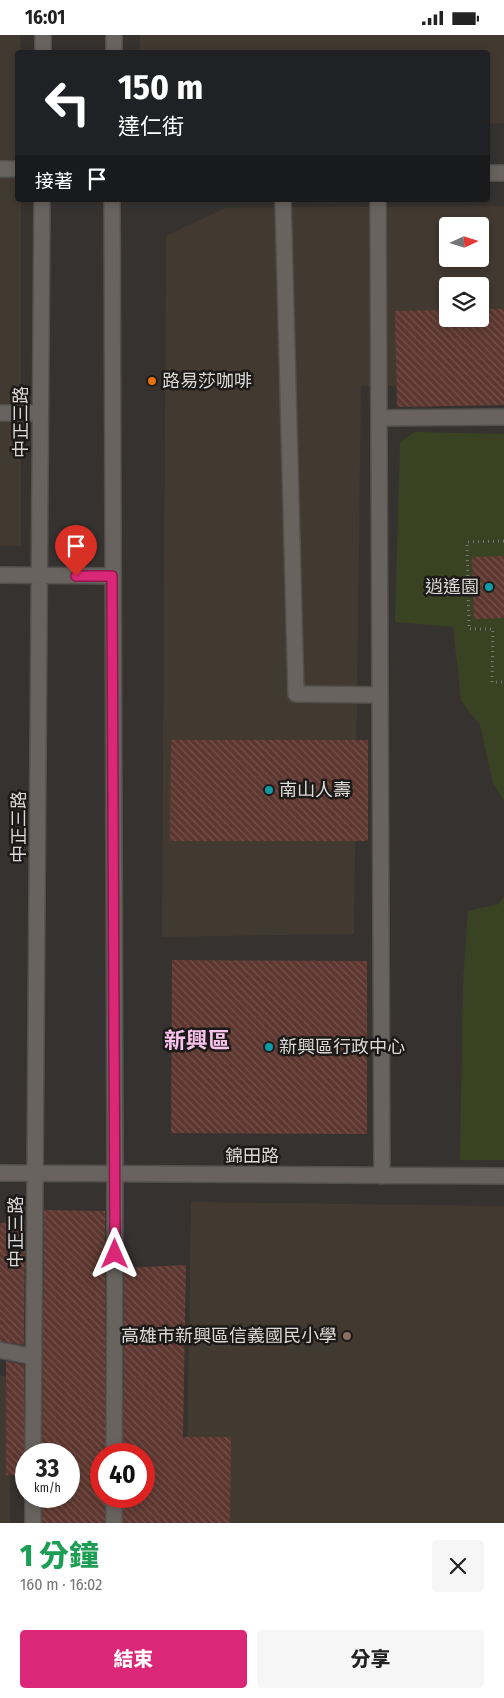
<!DOCTYPE html>
<html lang="zh-TW">
<meta charset="utf-8">
<style>
:root{--surface:#fff;--page:#f6f6f6;--text:#222;--muted:#767676;--accent:#db2777}
body{margin:0;font-family:"Fira Sans Condensed","Noto Sans TC",sans-serif;background:var(--page);color:var(--text);height:100vh;display:flex;flex-direction:column;font-size:19px;white-space:nowrap}
*{box-sizing:border-box;margin:0}
p{font-size:16px;color:var(--muted)}
.icon{flex:none;width:28px;height:28px;fill:none;stroke:currentColor;stroke-width:2;stroke-linecap:round;stroke-linejoin:round}
.map{position:relative;height:1488px;overflow:hidden}
.sheet{display:flex;flex-direction:column;background:var(--surface);flex:1}
.sheet>*{flex:none}
.banner{position:absolute;left:15px;top:15px;width:475px;height:152px;border-radius:5px;box-shadow:0 2px 8px #0003;background:#202124;color:#fff;overflow:hidden}
.needle{width:32px;rotate:86deg}
.controls{position:absolute;left:439px;top:182px;display:grid;gap:10px}
.controls a{display:grid;place-items:center;width:50px;height:50px;border-radius:5px;background:var(--surface);box-shadow:0 2px 8px #0003;font-size:25px}
.speed{position:absolute;left:15px;top:1408px;display:flex;gap:10px;font-size:25px;font-weight:700;text-align:center}
.speed>*{display:grid;place-content:center;width:65px;height:65px;border-radius:50%;background:var(--surface);box-shadow:0 2px 8px #0003;line-height:1}
.speed small{font-size:12px;font-weight:400}
.speed .limit{border:8px solid #d22;background:#fff;color:#111}
.pin{position:absolute;display:grid;place-items:center;width:42px;height:42px;color:#fff;margin:-51px -21px;border-radius:50% 50% 50% 0;rotate:-45deg;box-shadow:0 0 5px #0007}
.pin .icon{rotate:45deg}
.me{position:absolute;width:55px;margin:-28px;rotate:0deg;stroke-linejoin:round;filter:drop-shadow(0 0 4px #0008)}
.turn{display:flex;align-items:center;gap:18px;height:105px;padding:0 20px;font-size:22px}
.turn .icon{width:65px;height:65px;stroke-width:2.5}
.turn b{display:block;font-size:35px;line-height:42px}
.then{display:flex;align-items:center;height:48px;padding:0 20px;background:#0003;gap:10px;font-size:19px}
.round{display:grid;place-items:center;flex:none;width:52px;height:52px;border-radius:5px;background:var(--page)}
.overview{display:flex;align-items:center;justify-content:space-between;height:85px;padding:0 20px}
h1{font-size:30px;font-weight:800;line-height:38px;color:#1e9e55}
.cta{display:flex;gap:10px;margin-top:auto;padding:10px 20px}
.cta a{flex:1;height:58px;border-radius:5px;background:var(--accent);color:#fff;font-size:20px;font-weight:800;line-height:58px;text-align:center}
.cta a+a{background:var(--page);color:var(--text)}
.status{display:flex;justify-content:space-between;align-items:center;height:35px;padding:0 25px;background:var(--surface);direction:ltr}
.status svg{height:14px;fill:currentColor}
.map>svg:first-child{display:block}
</style>
<div class="status"><b>16:01</b><svg viewBox="0 0 49 12"><path d="M0 12V9h3v3zM5 12V6h3v6zM10 12V3h3v9zM15 12V0h3v12zM26 1h20v11H26zM47 4h2v5h-2z"/></svg></div>
<div class="map">
<svg width="504" height="1488" viewBox="0 0 504 1488">
<defs>
<pattern id="building-back-hatch" width="6" height="6" patternUnits="userSpaceOnUse" patternTransform="scale(1.25)"><rect width="6" height="6" fill="#5d372f"/><path d="M-1 5l2 2M0 0l6 6M5-1l2 2" fill="none" stroke="#74534c"/></pattern>
</defs>
<rect width="100%" height="100%" fill="#36322f"/>
<path fill="#423931" fill-rule="evenodd" d="M 0,0 L 20,0 L 21,17 L 18,18 L 18,165 L 21,165 L 21,511 L 0,511 Z
M 140,0 L 504,0 L 504,88 L 488,89 L 488,18 L 140,17 Z
M 504,171 L 504,350 L 361,351 L 354,899 L 162,902 L 166,201 L 225,173 ZM 448,191 L 480,191 L 480,224 L 448,224 ZM 448,251 L 480,251 L 480,284 L 448,284 Z
M 191,1167 L 504,1171 L 504,1488 L 186,1488 Z
M 0,1341 L 10,1341 L 10,1488 L 0,1488 Z"/>
<path fill="#394323" d="M 414,397 L 504,399 L 504,766 L 493,748 L 480,690 L 461,666 L 453,592 L 395,587 L 400,407 Z
M 504,861 L 504,1125 L 460,1125 L 463,946 L 468,876 L 499,869 Z"/>
<path fill="url(#building-back-hatch)" d="M 480,274 L 504,274 L 504,370 L 397,372 L 395,276 L 448,275 L 448,284 L 480,284 Z
M 504,521 L 504,583 L 474,584 L 472,522 Z
M 171,705 L 368,705 L 368,806 L 170,806 Z
M 172,925 L 367,926 L 367,1099 L 171,1098 Z
M 44,1175 L 105,1176 L 105,1419 L 101,1419 L 101,1461 L 105,1461 L 105,1488 L 42,1488 L 42,1461 L 69,1461 L 69,1419 L 42,1419 Z
M 25,1186 L 24,1310 L 0,1306 L 0,1188 Z
M 186,1230 L 183,1402 L 231,1402 L 230,1488 L 123,1488 L 123,1461 L 144,1461 L 144,1419 L 123,1419 L 124,1233 Z
M 6,1326 L 24,1330 L 24,1419 L 26,1425 L 26,1440 L 6,1440 Z"/>
<g fill="none" stroke-linecap="round" stroke-linejoin="round">
<g stroke="#52504d" stroke-width="18">
<path id="minor" d="M 43,18 L 43,0
M 114,18 L 114,0
M 0,134 L 18,134
M 488,138 L 504,138
M 112,165 L 115,1139 L 114,1419
M 283,165 L 296,659 L 380,660
M 378,165 L 382,1141
M 0,378 L 40,378
M 379,383 L 504,382
M 0,540 L 112,541
M 0,1138 L 504,1141
M 0,1315 L 34,1322
M 33,1419 L 42,165
M 33,1488 L 33,1461
M 114,1488 L 114,1461"/>
</g>
<path stroke="#797673" stroke-width="3" stroke-dasharray="1 4" stroke-linecap="butt" d="M 504,506 L 467,507 L 469,594 L 493,594 L 492,647 L 504,647"/>
<use href="#minor" stroke="#68635f" stroke-width="15"/>
</g>
<g fill="none" stroke-linecap="round" stroke-linejoin="round">
<g stroke="#8e194d" stroke-width="12">
<path id="route" d="M 76,541 L 112,541 L 115,1219"/>
</g>
<use href="#route" stroke="#db2777" stroke-width="9"/>
</g>
<circle fill="#e8710a" stroke="#1c1a19" stroke-width="2" cx="152" cy="346" r="5"/>
<g fill="#0f9aa8" stroke="#1c1a19" stroke-width="2">
<circle cx="489" cy="552" r="5"/>
<circle cx="269" cy="755" r="5"/>
<circle cx="269" cy="1012" r="5"/>
</g>
<circle fill="#8d6e63" stroke="#1c1a19" stroke-width="2" cx="347" cy="1301" r="5"/>
<g text-anchor="middle" stroke-width="5" stroke-linejoin="round" paint-order="stroke">
<g font-size="18" fill="#dcdad7" stroke="#1c1a19" text-anchor="start">
<text x="162" y="352">路易莎咖啡</text>
<text x="479" y="558" text-anchor="end">逍遙園</text>
<text x="279" y="761">南山人壽</text>
<text x="279" y="1018">新興區行政中心</text>
<text x="337" y="1307" text-anchor="end">高雄市新興區信義國民小學</text>
</g>
<g font-size="18" fill="#dcdad7" stroke="#1c1a19">
<text transform="translate(21 387) rotate(-90)" y="6">中正三路</text>
<text transform="translate(19 792) rotate(-90)" y="6">中正三路</text>
<text x="252" y="1127">錦田路</text>
<text transform="translate(16 1197) rotate(-90)" y="6">中正三路</text>
</g>
<g font-size="22" font-weight="bold" fill="#f8c3ec" stroke="#1c1a19">
<text x="197" y="1013">新興區</text>
</g>
</g>
</svg>
<div class="controls">
<a><svg class="needle" viewBox="-14 -14 28 28"><path d="M0-13l5 13h-10z" fill="#e53935"/><path d="M0 13l5-13h-10z" fill="#767676"/></svg></a>
<a><svg class="icon" aria-label="layers" viewBox="0 0 24 24"><path d="M12 4l9 5-9 5-9-5zM3 14l9 5 9-5"/></svg></a>
</div>
<div class="speed"><div>33<small>km/h</small></div><div class="limit">40</div></div>
<div class="pin" style="left:76px;top:541px;background:#d93025"><svg class="icon" aria-label="arrive" viewBox="0 0 24 24"><path d="M6 21V4h12l-3 4 3 4H6"/></svg></div>
<svg class="me" style="left:115px;top:1219px" viewBox="-20 -20 40 40"><path d="M0-17L14 15 0 8-14 15z" fill="#db2777" stroke="#fff" stroke-width="4"/></svg>
<div class="banner">
<div class="turn"><svg class="icon" aria-label="left" viewBox="0 0 24 24"><path d="M17 20v-9H6M10 6l-5 5 5 5"/></svg><div><b>150 m</b>達仁街</div></div>
<div class="then">接著<svg class="icon" aria-label="arrive" viewBox="0 0 24 24"><path d="M6 21V4h12l-3 4 3 4H6"/></svg></div>
</div>
</div>
<section class="sheet">
<div class="overview"><div><h1>1 分鐘</h1><p>160 m · 16:02</p></div><a class="round"><svg class="icon" aria-label="close" viewBox="0 0 24 24"><path d="M6 6l12 12M18 6L6 18"/></svg></a></div>
<div class="cta"><a>結束</a><a>分享</a></div>
</section>
